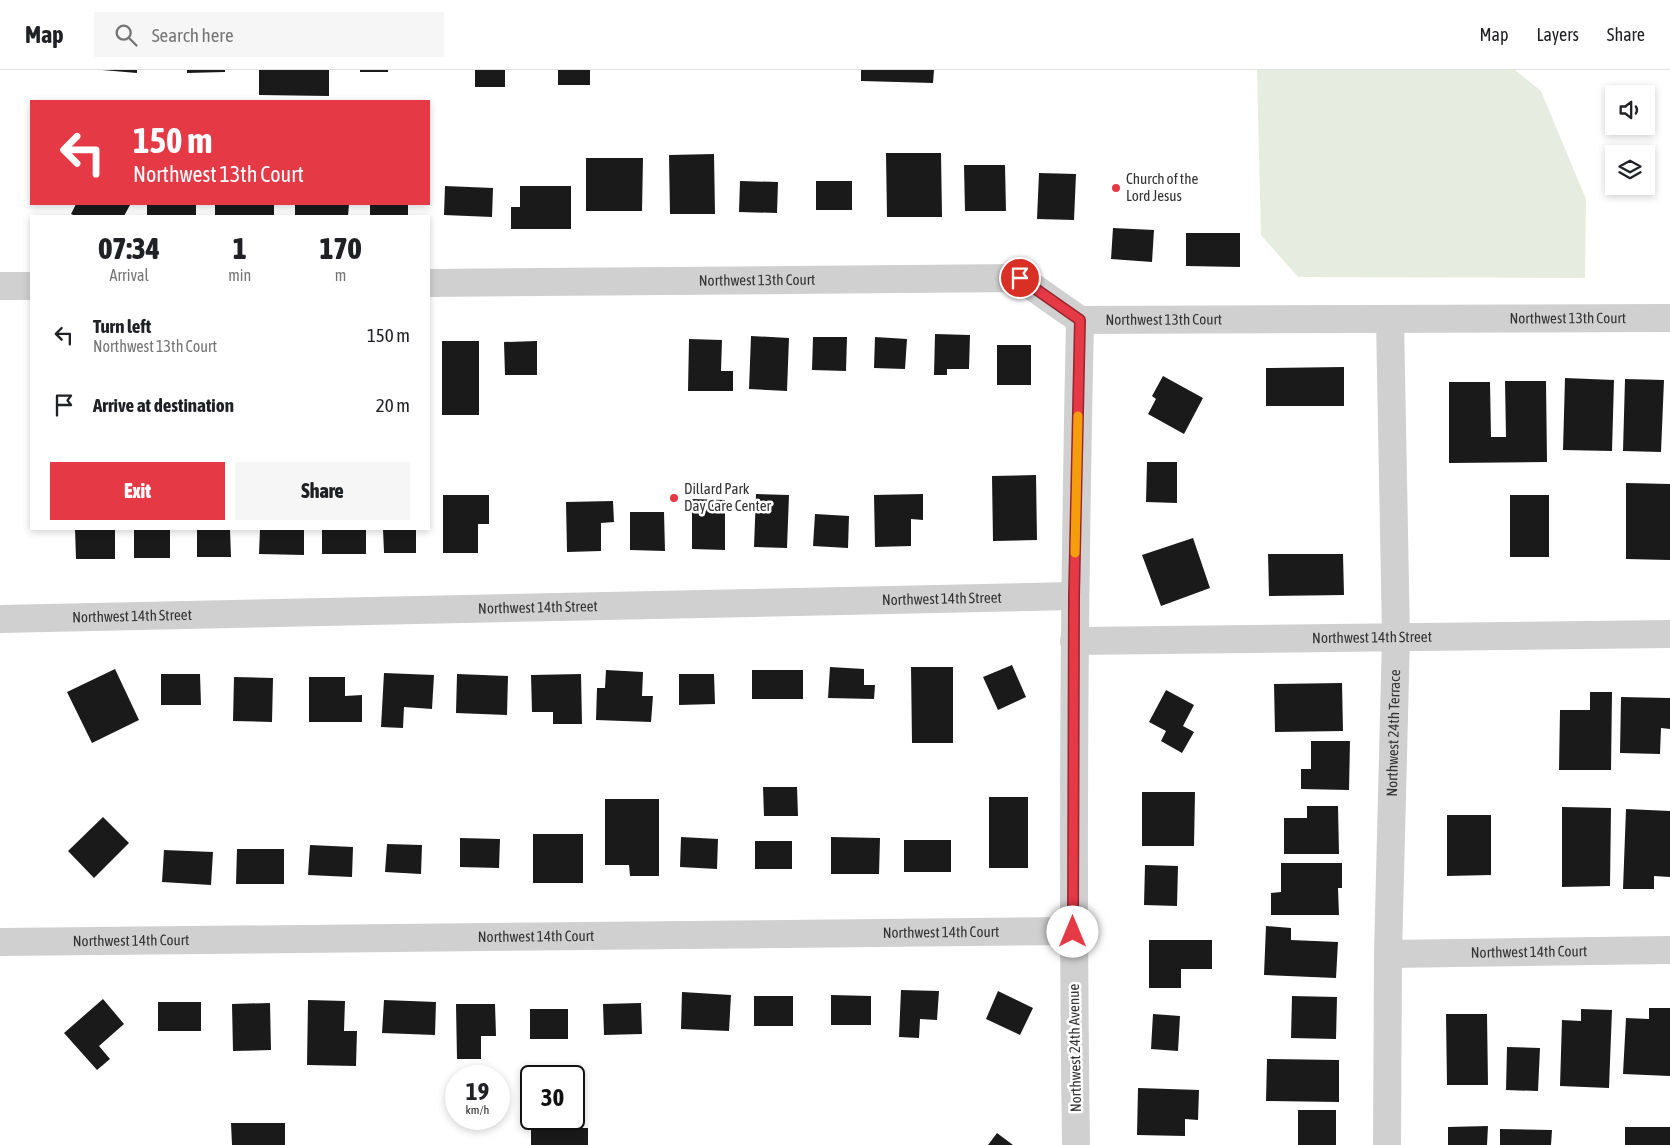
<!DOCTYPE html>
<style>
:root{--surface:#fff;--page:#f6f6f6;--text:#202124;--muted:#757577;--line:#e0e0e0;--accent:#e63946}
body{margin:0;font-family:"Asap Condensed",sans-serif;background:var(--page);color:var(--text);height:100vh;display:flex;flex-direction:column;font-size:19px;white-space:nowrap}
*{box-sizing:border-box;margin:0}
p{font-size:16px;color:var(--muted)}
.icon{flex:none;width:28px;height:28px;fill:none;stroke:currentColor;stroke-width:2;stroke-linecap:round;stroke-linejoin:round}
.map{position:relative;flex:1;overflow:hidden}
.panel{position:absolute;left:30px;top:145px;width:400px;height:315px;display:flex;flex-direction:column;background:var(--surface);border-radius:0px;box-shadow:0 2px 8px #0003}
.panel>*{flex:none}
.banner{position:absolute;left:30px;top:30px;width:400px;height:105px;border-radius:0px;box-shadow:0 2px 8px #0003;background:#e63946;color:#fff;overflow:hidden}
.tools{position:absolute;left:1605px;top:15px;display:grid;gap:10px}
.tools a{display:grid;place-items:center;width:50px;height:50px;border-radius:0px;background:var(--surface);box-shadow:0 2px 8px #0003;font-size:25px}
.speed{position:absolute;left:445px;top:995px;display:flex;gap:10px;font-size:25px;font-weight:700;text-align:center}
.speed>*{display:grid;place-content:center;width:65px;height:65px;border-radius:50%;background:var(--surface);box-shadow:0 2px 8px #0003;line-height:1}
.speed small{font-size:12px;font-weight:400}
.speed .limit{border:2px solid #111;border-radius:8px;background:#fff;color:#111}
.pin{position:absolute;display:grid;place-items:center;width:42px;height:42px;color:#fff;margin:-21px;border:2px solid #fff;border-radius:50%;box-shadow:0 1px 5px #0007}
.me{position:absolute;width:55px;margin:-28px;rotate:0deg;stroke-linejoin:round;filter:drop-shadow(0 0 4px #0008)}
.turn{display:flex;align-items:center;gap:18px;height:105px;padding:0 20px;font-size:22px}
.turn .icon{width:65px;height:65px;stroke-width:2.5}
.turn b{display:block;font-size:35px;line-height:42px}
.eta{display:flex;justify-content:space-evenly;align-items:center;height:85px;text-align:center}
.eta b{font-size:30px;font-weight:800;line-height:35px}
.action{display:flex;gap:10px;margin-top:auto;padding:10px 20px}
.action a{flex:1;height:58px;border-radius:0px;background:var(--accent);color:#fff;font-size:20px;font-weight:800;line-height:58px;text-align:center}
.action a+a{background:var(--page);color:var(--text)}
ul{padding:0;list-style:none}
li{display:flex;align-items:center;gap:15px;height:70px;padding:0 20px}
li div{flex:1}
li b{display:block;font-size:19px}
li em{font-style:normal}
header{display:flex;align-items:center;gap:30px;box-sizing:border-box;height:70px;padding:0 25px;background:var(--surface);border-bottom:1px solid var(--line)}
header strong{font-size:24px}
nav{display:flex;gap:28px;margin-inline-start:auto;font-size:18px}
.search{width:350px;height:45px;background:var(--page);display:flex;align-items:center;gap:12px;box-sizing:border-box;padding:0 18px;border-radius:0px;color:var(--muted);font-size:19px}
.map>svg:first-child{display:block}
</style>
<header>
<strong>Map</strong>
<div class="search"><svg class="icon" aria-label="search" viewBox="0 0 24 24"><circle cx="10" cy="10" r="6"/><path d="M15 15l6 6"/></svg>Search here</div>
<nav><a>Map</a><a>Layers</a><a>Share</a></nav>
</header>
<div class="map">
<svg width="1670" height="1075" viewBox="0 0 1670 1075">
<rect width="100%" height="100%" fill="#fff"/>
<path fill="#e6ecdf" d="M 1257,0 L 1515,0 L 1541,21 L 1586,129 L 1585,208 L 1298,207 L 1261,165 Z"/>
<path fill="#1a1a1a" d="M 102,0 L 137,0 L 137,3 Z
M 187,0 L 225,0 L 225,2 L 187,3 Z
M 259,0 L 329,0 L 329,26 L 259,25 Z
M 360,0 L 388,0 L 388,2 L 360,2 Z
M 475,0 L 505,0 L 505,17 L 475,17 Z
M 558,0 L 590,0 L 590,15 L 558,15 Z
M 861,0 L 934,0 L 933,13 L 861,11 Z
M 886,83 L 941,83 L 942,147 L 887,147 Z
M 714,84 L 715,144 L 670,144 L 669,85 Z
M 586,88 L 643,88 L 642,141 L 586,141 Z
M 964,95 L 1005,95 L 1006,141 L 965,141 Z
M 1039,103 L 1076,104 L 1074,150 L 1037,149 Z
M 740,111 L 778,112 L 777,143 L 739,142 Z
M 816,111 L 852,111 L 852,140 L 816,140 Z
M 445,116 L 493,118 L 492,147 L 444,145 Z
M 520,116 L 571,116 L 571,159 L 511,159 L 511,137 L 520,137 Z
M 76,134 L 127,134 L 130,135 L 124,146 L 76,146 L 71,144 Z
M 147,134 L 196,134 L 196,146 L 147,146 Z
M 215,134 L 274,134 L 274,146 L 215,146 Z
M 295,134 L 349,134 L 348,146 L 295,146 Z
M 370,134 L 408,134 L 408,146 L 370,146 Z
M 1113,158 L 1154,160 L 1152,192 L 1111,189 Z
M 1186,163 L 1240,163 L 1240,197 L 1186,196 Z
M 935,264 L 970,265 L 969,299 L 947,299 L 947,305 L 934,305 Z
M 751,266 L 789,268 L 787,321 L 749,319 Z
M 813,267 L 847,267 L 846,301 L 812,300 Z
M 875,267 L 907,269 L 905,299 L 874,298 Z
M 689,269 L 722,270 L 721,301 L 733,301 L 733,321 L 688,321 Z
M 442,271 L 479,271 L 479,345 L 442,345 Z
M 537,271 L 537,305 L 505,305 L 504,272 Z
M 997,275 L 1031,275 L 1031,315 L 997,315 Z
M 1344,297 L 1344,336 L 1266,336 L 1266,298 Z
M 1163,306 L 1203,328 L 1184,364 L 1148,344 L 1156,329 L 1152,326 Z
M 1565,308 L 1614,310 L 1612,381 L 1563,380 Z
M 1625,309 L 1664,310 L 1661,382 L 1623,381 Z
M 1505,311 L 1546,311 L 1547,392 L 1449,393 L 1449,312 L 1490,312 L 1491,367 L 1506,367 Z
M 1147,392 L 1177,392 L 1177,433 L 1146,432 Z
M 1036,405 L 1037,470 L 993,471 L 992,406 Z
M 1626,413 L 1670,414 L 1670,490 L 1626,489 Z
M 756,424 L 789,425 L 787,478 L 754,477 Z
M 923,424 L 923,450 L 911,449 L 911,476 L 875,477 L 874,425 Z
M 443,425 L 489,425 L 489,454 L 478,454 L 478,483 L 443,483 Z
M 1510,425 L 1549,425 L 1549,487 L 1510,487 Z
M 692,429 L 725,430 L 725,480 L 692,479 Z
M 613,431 L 614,452 L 601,453 L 601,481 L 567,482 L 566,432 Z
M 630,442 L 664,442 L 665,481 L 630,480 Z
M 815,444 L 849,446 L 848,478 L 813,476 Z
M 75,459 L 115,459 L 115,489 L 76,489 Z
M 134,459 L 170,459 L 170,488 L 134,488 Z
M 197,459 L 230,459 L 231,487 L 197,487 Z
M 260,459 L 304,459 L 304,485 L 259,484 Z
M 322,459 L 366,459 L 366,484 L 322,484 Z
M 383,459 L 416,459 L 416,483 L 384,483 Z
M 1193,468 L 1210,518 L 1161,536 L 1142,485 Z
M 1268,484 L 1343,484 L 1344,525 L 1269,526 Z
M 1012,595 L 1026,627 L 998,640 L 983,607 Z
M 830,597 L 864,599 L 864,615 L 875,615 L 874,629 L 828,628 Z
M 911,597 L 953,597 L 953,673 L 912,673 Z
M 115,599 L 139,650 L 92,673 L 67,622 Z
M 606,600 L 643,602 L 642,626 L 653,626 L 651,652 L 596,650 L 597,618 L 605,618 Z
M 752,600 L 803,600 L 803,629 L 752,629 Z
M 384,603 L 434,605 L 432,639 L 404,637 L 403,658 L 381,657 Z
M 161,604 L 200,604 L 201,635 L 161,635 Z
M 457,604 L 508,606 L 507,645 L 456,643 Z
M 581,604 L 582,654 L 553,654 L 553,642 L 532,642 L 531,605 Z
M 679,604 L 714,604 L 715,634 L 679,635 Z
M 234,607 L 273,608 L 272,652 L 233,651 Z
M 309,607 L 345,607 L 345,626 L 362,625 L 362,652 L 309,652 Z
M 1342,613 L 1343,661 L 1275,662 L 1274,614 Z
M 1166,620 L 1194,635 L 1183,656 L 1194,662 L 1182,683 L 1161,671 L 1166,661 L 1149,652 Z
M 1590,622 L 1612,622 L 1611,700 L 1559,700 L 1560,640 L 1590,640 Z
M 1621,627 L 1670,628 L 1670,659 L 1661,658 L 1660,684 L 1620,683 Z
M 1311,671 L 1350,671 L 1349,720 L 1301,719 L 1301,699 L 1311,699 Z
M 763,717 L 797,717 L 798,746 L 764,746 Z
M 1142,722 L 1195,722 L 1194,776 L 1142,776 Z
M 989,727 L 1028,727 L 1028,798 L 989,798 Z
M 605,729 L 659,729 L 659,806 L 630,806 L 629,795 L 605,795 Z
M 1307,736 L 1338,736 L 1339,784 L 1284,784 L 1284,748 L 1307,748 Z
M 1562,737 L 1611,738 L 1610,816 L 1562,817 Z
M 1626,739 L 1670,741 L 1670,807 L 1654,806 L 1654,819 L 1623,819 Z
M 1447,745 L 1491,745 L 1491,805 L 1447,806 Z
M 103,747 L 129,773 L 94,808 L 68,781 Z
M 533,764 L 583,764 L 583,813 L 533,813 Z
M 681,767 L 718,769 L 717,799 L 680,797 Z
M 831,767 L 880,768 L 879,804 L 831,804 Z
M 460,768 L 500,769 L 499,798 L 460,797 Z
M 904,770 L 951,770 L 951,802 L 904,802 Z
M 755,771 L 792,771 L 792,799 L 755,799 Z
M 387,774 L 422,775 L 421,804 L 385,802 Z
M 310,775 L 353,777 L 352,807 L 308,805 Z
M 237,779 L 284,779 L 284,814 L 236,814 Z
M 164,780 L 213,782 L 211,815 L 162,812 Z
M 1281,793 L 1342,793 L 1342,818 L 1338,818 L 1339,845 L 1271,845 L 1271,823 L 1281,822 Z
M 1145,795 L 1178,796 L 1177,836 L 1144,835 Z
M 1266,856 L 1291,858 L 1291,870 L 1338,872 L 1336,908 L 1264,905 Z
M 1149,870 L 1212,870 L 1212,899 L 1181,899 L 1181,918 L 1149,918 Z
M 901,920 L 939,921 L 937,950 L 920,949 L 919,968 L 899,967 Z
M 998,921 L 1033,938 L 1020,965 L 986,949 Z
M 682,922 L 731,925 L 729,961 L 681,959 Z
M 831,925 L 871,926 L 871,955 L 831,955 Z
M 754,926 L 793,926 L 793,956 L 754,956 Z
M 1292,926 L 1337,927 L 1336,969 L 1291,968 Z
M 103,929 L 124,954 L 99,976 L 110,989 L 97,1000 L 64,963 Z
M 308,930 L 345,931 L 344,961 L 357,961 L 356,996 L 307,995 Z
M 384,930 L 436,932 L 435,965 L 382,963 Z
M 158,932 L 201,932 L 201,961 L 158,961 Z
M 270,933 L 271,980 L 233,981 L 232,934 Z
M 641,933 L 642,964 L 604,965 L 603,934 Z
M 456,934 L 495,934 L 496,966 L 481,966 L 481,989 L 457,989 Z
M 1649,938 L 1670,938 L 1670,1006 L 1623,1004 L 1626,948 L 1649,949 Z
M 530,939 L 568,939 L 568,969 L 530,969 Z
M 1581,939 L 1612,940 L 1609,1018 L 1560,1016 L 1562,950 L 1581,951 Z
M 1153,944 L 1180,946 L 1178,981 L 1151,979 Z
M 1446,944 L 1487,944 L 1488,1015 L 1447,1015 Z
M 1507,977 L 1540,978 L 1538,1021 L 1506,1020 Z
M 1267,989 L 1339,990 L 1339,1032 L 1266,1031 Z
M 1138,1018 L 1199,1020 L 1198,1050 L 1185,1049 L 1185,1066 L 1137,1065 Z
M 1298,1040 L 1336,1040 L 1336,1075 L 1298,1075 Z
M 231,1053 L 285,1053 L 285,1075 L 232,1075 Z
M 1488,1056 L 1487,1075 L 1448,1075 L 1448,1057 Z
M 1625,1057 L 1670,1057 L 1670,1075 L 1625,1075 Z
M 531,1058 L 588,1058 L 588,1075 L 531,1075 Z
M 1500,1059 L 1552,1060 L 1551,1075 L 1500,1075 Z
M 997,1063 L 1013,1075 L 988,1075 Z"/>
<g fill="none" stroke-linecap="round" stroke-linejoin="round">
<g stroke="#d0d0d0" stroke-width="28">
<path id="s1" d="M 429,213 L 1020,208 L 1080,250 L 1670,248"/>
<path d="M 0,216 L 31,216"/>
<path id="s2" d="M 0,549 L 1074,526"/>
<path id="s3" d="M 1074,571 L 1670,564"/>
<path id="s4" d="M 0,872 L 1073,861"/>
<path id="s5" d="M 1388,884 L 1670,880"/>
<path d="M 1076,1075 C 1072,800 1074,525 1080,250"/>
<path id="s6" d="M 1387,1075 L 1388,884 L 1396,567 L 1390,250"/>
</g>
</g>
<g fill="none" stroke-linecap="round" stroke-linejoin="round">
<g stroke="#96252e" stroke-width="12">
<path id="route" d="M 1020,208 L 1080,250 L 1074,526 L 1073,862"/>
</g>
<use href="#route" stroke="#e63946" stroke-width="9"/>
<path stroke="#f59e0b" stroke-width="9" d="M 1075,483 L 1078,346"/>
</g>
<g fill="#e63946" stroke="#fff" stroke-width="2">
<circle cx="1116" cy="118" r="5"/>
<circle cx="674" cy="428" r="5"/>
</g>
<g text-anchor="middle" stroke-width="5" stroke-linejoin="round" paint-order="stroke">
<g font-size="15" fill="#333" stroke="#fff" text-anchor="start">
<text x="1126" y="114">Church of the<tspan x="1126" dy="17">Lord Jesus</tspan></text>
<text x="684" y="424">Dillard Park<tspan x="684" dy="17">Day Care Center</tspan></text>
</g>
<g font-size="15" fill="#333" stroke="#fff">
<text dy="5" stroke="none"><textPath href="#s1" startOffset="328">Northwest 13th Court</textPath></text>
<text dy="5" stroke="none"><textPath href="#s1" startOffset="1152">Northwest 13th Court</textPath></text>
<text dy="5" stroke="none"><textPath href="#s1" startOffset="748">Northwest 13th Court</textPath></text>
<text dy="5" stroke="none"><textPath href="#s2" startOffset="942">Northwest 14th Street</textPath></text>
<text dy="5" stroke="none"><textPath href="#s2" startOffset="538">Northwest 14th Street</textPath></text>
<text dy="5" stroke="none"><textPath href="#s2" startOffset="132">Northwest 14th Street</textPath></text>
<text dy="5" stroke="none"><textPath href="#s3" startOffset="298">Northwest 14th Street</textPath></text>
<text dy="5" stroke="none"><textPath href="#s6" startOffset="412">Northwest 24th Terrace</textPath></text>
<text dy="5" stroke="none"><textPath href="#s4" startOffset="941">Northwest 14th Court</textPath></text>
<text dy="5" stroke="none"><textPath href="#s4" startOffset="536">Northwest 14th Court</textPath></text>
<text dy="5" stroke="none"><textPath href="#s4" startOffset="131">Northwest 14th Court</textPath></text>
<text dy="5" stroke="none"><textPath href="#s5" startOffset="141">Northwest 14th Court</textPath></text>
<text transform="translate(1075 978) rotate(-91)" y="5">Northwest 24th Avenue</text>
</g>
</g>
</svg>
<div class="tools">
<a><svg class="icon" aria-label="sound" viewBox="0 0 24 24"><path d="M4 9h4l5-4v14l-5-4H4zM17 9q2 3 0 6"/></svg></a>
<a><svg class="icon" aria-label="layers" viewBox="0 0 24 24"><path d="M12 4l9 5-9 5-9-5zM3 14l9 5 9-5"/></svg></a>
</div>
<div class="speed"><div>19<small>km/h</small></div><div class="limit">30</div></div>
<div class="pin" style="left:1020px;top:208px;background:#d93025"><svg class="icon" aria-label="arrive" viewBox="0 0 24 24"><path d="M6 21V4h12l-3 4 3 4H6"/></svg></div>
<svg class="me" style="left:1073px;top:862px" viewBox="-20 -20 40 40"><circle r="19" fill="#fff"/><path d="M0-13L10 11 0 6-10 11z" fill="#e63946"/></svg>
<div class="banner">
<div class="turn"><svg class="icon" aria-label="left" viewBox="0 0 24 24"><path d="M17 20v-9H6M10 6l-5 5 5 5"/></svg><div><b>150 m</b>Northwest 13th Court</div></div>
</div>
<section class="panel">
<div class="eta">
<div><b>07:34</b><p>Arrival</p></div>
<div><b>1</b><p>min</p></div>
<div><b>170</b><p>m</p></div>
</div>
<ul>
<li><svg class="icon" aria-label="left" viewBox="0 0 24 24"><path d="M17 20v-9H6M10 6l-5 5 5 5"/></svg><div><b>Turn left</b><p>Northwest 13th Court</p></div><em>150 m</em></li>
<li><svg class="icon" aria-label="arrive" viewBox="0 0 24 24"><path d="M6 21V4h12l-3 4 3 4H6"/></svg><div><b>Arrive at destination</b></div><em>20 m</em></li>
</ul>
<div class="action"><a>Exit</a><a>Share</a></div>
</section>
</div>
